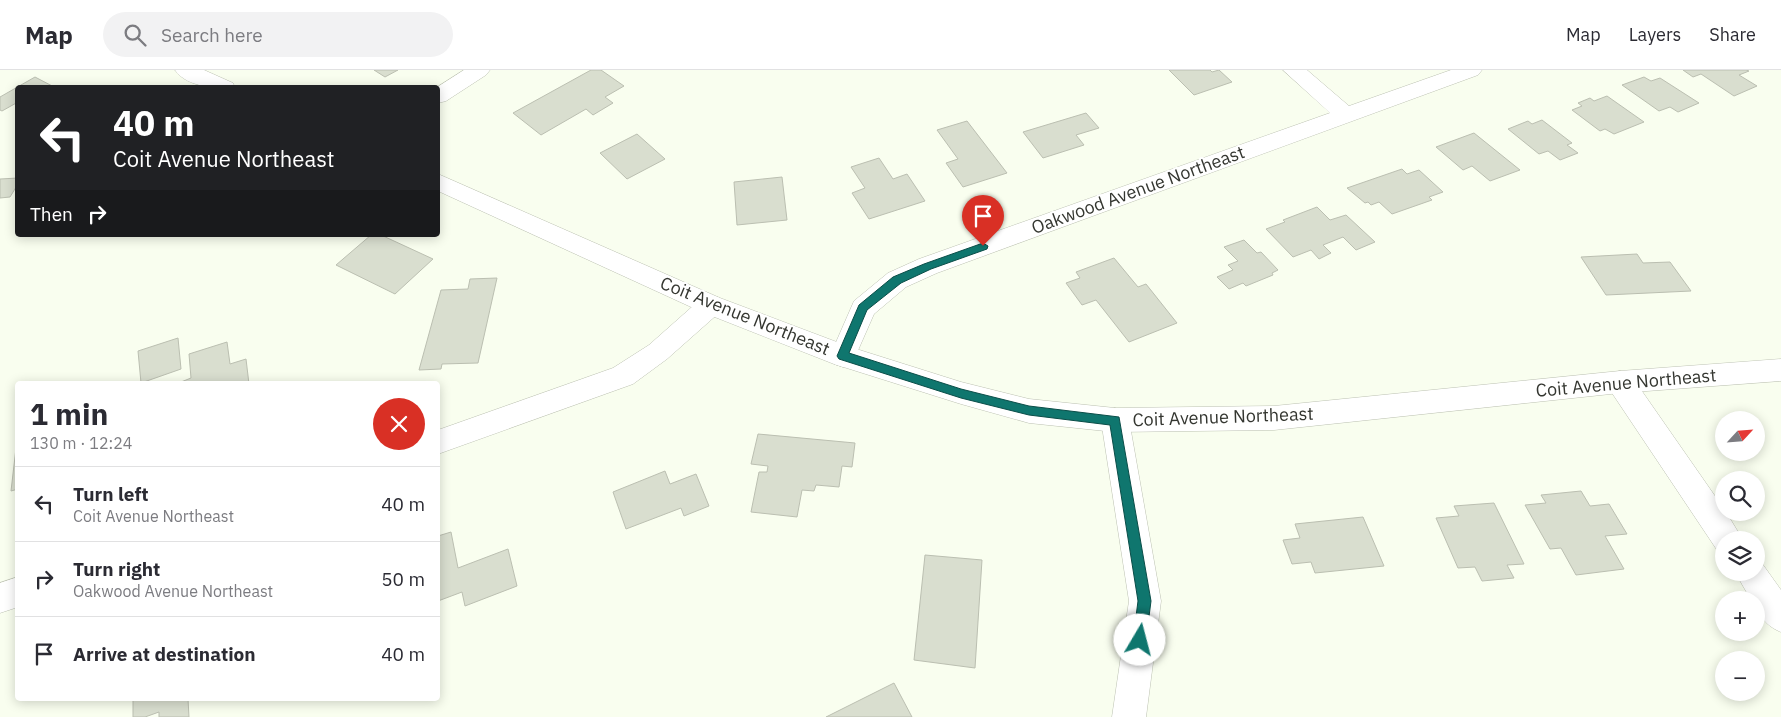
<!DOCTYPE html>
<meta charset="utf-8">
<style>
:root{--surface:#fff;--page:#f2f2f3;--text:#2b2b33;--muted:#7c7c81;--line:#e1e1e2}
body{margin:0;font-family:"IBM Plex Sans",sans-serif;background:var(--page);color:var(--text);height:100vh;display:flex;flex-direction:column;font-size:19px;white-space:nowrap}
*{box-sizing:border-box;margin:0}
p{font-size:16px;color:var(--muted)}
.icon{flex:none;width:28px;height:28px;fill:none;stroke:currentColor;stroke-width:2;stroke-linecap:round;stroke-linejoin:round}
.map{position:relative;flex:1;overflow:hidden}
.sheet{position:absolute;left:15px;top:311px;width:425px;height:320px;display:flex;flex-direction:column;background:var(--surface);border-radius:5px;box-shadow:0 2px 12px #0003}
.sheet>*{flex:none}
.banner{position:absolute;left:15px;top:15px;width:425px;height:152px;border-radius:5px;box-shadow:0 2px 12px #0003;background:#202124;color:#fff;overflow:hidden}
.needle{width:32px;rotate:64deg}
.controls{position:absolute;left:1715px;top:341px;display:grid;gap:10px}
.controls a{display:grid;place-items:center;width:50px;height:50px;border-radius:50%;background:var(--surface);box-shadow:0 2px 12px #0003;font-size:25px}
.pin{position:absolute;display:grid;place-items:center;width:42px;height:42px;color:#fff;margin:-51px -21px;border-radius:50% 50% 50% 0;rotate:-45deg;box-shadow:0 0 5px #0007}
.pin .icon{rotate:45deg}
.me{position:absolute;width:55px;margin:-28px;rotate:8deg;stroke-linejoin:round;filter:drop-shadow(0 0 4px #0008)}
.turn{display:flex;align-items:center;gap:18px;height:105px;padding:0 15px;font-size:22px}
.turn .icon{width:65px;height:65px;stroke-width:2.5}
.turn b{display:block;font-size:35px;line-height:42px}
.then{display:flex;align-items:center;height:48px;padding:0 15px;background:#0003;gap:10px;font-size:19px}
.round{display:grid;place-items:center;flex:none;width:52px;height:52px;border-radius:26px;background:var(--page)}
.summary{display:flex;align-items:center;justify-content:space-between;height:85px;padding:0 15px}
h1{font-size:30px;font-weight:800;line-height:38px}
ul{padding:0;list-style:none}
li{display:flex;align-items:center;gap:15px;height:75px;padding:0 15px;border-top:1px solid var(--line)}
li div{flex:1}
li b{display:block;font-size:19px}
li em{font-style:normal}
header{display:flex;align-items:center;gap:30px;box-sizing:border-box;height:70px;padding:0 25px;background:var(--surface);border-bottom:1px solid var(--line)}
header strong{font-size:24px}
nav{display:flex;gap:28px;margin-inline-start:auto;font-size:18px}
.search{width:350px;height:45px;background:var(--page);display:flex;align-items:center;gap:12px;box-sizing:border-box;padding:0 18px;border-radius:28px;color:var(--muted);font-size:19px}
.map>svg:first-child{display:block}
</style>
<header>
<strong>Map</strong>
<div class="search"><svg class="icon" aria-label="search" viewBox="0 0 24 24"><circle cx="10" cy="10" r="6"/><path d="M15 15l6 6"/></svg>Search here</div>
<nav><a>Map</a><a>Layers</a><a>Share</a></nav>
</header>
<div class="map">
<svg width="1781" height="647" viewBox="0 0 1781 647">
<rect width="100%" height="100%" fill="#f9feef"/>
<path fill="#d9decf" stroke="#bbbfb1" d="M 374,0 L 398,0 L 385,7 Z
M 591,0 L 601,0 L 624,16 L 605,27 L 613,33 L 593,45 L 586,39 L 541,65 L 513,43 Z
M 1169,0 L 1210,0 L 1212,2 L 1219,0 L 1232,12 L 1194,25 Z
M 1683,0 L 1746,0 L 1749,1 L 1739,5 L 1757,16 L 1734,26 L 1701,4 L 1693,7 Z
M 35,7 L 56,18 L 18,18 L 18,32 L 2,41 L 0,40 L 0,27 Z
M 1644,7 L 1651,11 L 1660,8 L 1699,33 L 1678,42 L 1670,37 L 1659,41 L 1622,15 Z
M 1607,26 L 1644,52 L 1614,64 L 1605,59 L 1600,61 L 1572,40 L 1582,36 L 1578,33 L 1590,28 L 1594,31 Z
M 1086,43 L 1099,58 L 1076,65 L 1084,75 L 1043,88 L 1023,62 Z
M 1542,50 L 1572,73 L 1567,75 L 1578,83 L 1560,90 L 1548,81 L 1539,84 L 1508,59 L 1528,51 L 1532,54 Z
M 967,51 L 1007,103 L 963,117 L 946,93 L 958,89 L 937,60 Z
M 1474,63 L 1520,100 L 1490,111 L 1472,96 L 1463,100 L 1436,77 Z
M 637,64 L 665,89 L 627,109 L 600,83 Z
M 879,88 L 893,109 L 907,104 L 925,131 L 869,149 L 852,123 L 865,118 L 851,97 Z
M 1402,99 L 1407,104 L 1419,100 L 1443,122 L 1429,127 L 1432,130 L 1392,144 L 1379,132 L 1371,135 L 1368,132 L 1365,133 L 1347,118 Z
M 782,107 L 787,150 L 737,155 L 734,112 Z
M 18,108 L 18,114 L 10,127 L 0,128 L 0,109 Z
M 1317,137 L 1330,150 L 1346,145 L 1375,172 L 1356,180 L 1343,167 L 1323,175 L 1331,183 L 1319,189 L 1311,180 L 1293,187 L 1266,159 L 1285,152 L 1283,150 Z
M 371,165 L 381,165 L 433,189 L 395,224 L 336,195 Z
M 1244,170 L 1257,183 L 1261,182 L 1278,200 L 1272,203 L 1273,205 L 1246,216 L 1243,213 L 1229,219 L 1217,207 L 1233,200 L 1228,195 L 1238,191 L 1224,177 Z
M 1637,184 L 1643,193 L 1670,192 L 1691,221 L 1606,225 L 1581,187 Z
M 1114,188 L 1138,217 L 1146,214 L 1177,253 L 1129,272 L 1096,230 L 1082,235 L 1066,213 L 1080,208 L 1076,202 Z
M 497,208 L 478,293 L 442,294 L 441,299 L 419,300 L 441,220 L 468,219 L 470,209 Z
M 178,268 L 181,299 L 141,313 L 138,281 Z
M 227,272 L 230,294 L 246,289 L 249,314 L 176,314 L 191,308 L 189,284 Z
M 758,364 L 855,373 L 852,397 L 842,396 L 839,417 L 816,415 L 814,421 L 802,420 L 797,447 L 751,442 L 759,402 L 767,402 L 768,396 L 751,394 Z
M 16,378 L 18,378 L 18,419 L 11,421 Z
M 665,401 L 670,414 L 696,404 L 709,436 L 684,446 L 681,438 L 626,459 L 613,422 Z
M 1581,421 L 1590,436 L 1609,434 L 1627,464 L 1605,466 L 1624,499 L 1576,505 L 1561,478 L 1550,479 L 1525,435 L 1546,433 L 1541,425 Z
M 1494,433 L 1524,494 L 1507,495 L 1514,508 L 1482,511 L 1475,497 L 1458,498 L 1436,448 L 1459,446 L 1454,436 Z
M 1363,447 L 1384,496 L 1315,503 L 1311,492 L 1292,494 L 1283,470 L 1300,468 L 1295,454 Z
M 451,462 L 458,498 L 508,479 L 517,516 L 465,536 L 462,522 L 438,531 L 438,466 Z
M 925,485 L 982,490 L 975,598 L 914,590 Z
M 894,613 L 912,647 L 826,647 Z
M 133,629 L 188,629 L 189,647 L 159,647 L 159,642 L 145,647 L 133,647 Z"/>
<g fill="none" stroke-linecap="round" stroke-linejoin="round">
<g stroke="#bcc1b2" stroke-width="1">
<path id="minor" d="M 464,0 L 490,0 L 486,5 L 446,31 L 438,33 L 436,18 Z
M 1283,0 L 1307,0 L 1349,36 L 1451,0 L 1482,0 L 1478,5 L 937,203 L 906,217 L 874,244 L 852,294 L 843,297 L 834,294 L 830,286 L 854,231 L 888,203 L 919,189 L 1330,43 Z
M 711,225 L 720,228 L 724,235 L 720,242 L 667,289 L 633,314 L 438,384 L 438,360 L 613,298 L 649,275 L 702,228 Z
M 1620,301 L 1630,304 L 1724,439 L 1724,442 L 1726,442 L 1743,470 L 1724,470 L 1724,482 L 1717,480 L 1610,320 L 1606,312 L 1610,304 Z
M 1115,338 L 1125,342 L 1129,350 L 1161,531 L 1146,647 L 1112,647 L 1129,531 L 1101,350 L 1105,342 Z
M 1756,490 L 1761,492 L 1781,520 L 1781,562 C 1768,557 1756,545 1756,530 L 1751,530 L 1735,502 L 1756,502 Z
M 18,507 L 18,537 L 0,543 L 0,513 Z"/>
</g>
<g stroke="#bcc1b2" stroke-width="1">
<path id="tertiary" d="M 175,0 L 204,0 L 233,13 L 235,18 C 217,18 187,18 175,0 Z
M 438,104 L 720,228 L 850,277 L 961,312 L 1029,329 L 1115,338 L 1274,336 L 1620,301 L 1781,289 L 1781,311 L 1620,323 L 1274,360 L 1115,362 L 1029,353 L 961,334 L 834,294 L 702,242 L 438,121 Z"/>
</g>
<use href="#minor" fill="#fff" fill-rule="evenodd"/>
<use href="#tertiary" fill="#fff" fill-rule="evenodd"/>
</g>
<path fill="#0f766e" stroke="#0a4d48" d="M 983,173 L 988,176 L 987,179 L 931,199 L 901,213 L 867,240 L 849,283 L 961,319 L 1029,336 L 1119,347 L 1151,531 L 1146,570 L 1144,574 L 1140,576 L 1135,574 L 1133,570 L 1138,531 L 1110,355 L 1029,345 L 961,328 L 839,289 L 837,286 L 859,235 L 893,207 L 924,194 Z"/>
<g text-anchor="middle" stroke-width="4" stroke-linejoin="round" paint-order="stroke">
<g font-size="18" fill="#343630" stroke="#fff">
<text transform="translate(1138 120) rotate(-20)" y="6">Oakwood Avenue Northeast</text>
<text transform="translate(745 246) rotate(22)" y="6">Coit Avenue Northeast</text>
<text transform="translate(1626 313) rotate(-5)" y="6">Coit Avenue Northeast</text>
<text transform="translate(1223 347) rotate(-2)" y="6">Coit Avenue Northeast</text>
</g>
</g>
</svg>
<div class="controls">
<a><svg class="needle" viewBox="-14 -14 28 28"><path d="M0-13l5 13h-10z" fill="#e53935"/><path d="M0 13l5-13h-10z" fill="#7c7c81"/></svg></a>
<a><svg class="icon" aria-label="search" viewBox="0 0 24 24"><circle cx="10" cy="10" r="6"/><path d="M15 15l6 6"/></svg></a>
<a><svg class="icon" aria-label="layers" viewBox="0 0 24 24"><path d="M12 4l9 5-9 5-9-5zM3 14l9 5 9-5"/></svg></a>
<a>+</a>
<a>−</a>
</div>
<div class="pin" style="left:983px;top:176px;background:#d93025"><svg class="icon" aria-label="arrive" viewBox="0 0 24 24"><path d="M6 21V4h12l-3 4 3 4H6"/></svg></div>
<svg class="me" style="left:1140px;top:570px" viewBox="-20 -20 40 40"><circle r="19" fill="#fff"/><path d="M0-13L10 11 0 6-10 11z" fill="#0f766e"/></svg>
<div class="banner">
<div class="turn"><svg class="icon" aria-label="left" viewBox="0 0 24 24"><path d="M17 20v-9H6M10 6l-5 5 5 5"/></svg><div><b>40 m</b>Coit Avenue Northeast</div></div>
<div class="then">Then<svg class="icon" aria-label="right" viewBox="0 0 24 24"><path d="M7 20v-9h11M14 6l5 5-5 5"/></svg></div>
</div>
<section class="sheet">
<div class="summary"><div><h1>1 min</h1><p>130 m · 12:24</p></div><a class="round" style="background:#d93025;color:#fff"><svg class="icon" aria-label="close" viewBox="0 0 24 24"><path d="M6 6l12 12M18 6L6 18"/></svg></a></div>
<ul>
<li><svg class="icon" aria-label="left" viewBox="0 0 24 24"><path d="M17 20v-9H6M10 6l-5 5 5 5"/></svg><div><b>Turn left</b><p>Coit Avenue Northeast</p></div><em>40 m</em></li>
<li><svg class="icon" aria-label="right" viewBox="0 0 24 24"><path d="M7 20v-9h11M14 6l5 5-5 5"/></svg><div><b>Turn right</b><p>Oakwood Avenue Northeast</p></div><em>50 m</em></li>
<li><svg class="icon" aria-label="arrive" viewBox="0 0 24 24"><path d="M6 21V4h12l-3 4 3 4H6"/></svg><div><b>Arrive at destination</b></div><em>40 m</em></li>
</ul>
</section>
</div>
